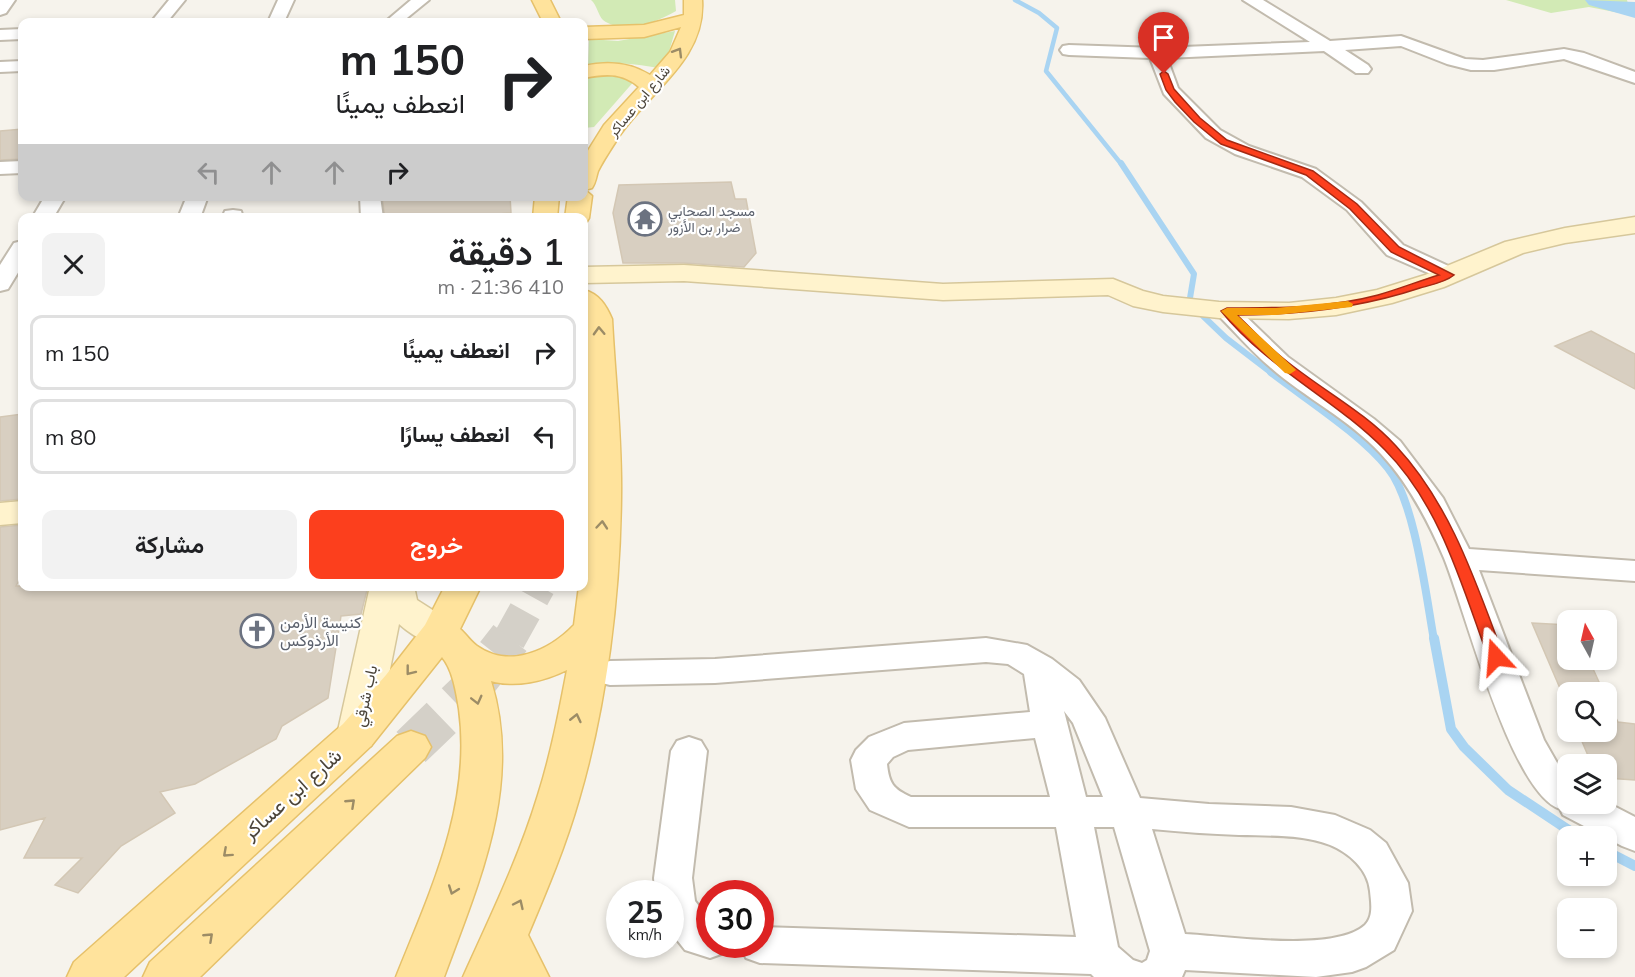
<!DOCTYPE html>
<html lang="ar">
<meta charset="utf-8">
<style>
:root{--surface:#fff;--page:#f2f2f2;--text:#202124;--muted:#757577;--line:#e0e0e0;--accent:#fc3f1d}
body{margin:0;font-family:Mulish,Vazirmatn,sans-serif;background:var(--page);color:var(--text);direction:rtl;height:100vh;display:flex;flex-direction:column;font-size:22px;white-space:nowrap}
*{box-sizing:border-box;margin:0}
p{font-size:20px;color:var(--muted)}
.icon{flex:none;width:33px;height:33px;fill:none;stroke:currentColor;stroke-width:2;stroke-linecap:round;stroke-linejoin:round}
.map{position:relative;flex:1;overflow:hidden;direction:ltr}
.drawer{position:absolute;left:18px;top:213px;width:570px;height:378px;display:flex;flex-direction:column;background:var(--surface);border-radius:12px;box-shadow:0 3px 9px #0003;direction:rtl}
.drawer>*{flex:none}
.guide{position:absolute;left:18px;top:18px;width:570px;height:183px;border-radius:12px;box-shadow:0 3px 9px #0003;direction:rtl;background:#fff;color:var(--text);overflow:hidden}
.needle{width:39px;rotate:352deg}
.tools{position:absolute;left:1557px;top:610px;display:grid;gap:12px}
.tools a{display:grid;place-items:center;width:60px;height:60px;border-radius:12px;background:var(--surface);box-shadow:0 3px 9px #0003;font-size:30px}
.speed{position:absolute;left:606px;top:880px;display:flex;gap:12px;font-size:30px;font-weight:700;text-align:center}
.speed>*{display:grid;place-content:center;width:78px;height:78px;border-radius:50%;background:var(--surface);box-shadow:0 3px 9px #0003;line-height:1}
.speed small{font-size:15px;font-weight:400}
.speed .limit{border:9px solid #d22;background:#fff;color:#111}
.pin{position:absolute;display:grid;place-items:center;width:51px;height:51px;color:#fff;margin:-62px -26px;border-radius:50% 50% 50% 0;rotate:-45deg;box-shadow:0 0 6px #0007}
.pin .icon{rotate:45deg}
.me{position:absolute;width:66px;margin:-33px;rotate:341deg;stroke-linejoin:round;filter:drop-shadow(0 0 4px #0008)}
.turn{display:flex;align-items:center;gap:21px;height:126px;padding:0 24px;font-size:27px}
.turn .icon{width:78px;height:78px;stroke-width:2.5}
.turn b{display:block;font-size:42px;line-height:51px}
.lanes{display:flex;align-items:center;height:57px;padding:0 24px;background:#0003;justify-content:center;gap:30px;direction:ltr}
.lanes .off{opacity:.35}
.round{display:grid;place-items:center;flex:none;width:63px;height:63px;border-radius:12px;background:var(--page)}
.headline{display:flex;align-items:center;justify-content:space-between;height:102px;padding:0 24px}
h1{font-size:36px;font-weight:600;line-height:45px}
.action{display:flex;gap:12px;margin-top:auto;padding:12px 24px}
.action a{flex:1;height:69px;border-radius:12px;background:var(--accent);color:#fff;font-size:24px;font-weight:600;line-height:69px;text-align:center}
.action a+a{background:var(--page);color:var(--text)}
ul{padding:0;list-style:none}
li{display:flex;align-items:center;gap:18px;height:75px;margin:0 12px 9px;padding:0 12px;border:3px solid var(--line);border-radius:12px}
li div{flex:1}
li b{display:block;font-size:22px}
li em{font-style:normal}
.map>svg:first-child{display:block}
</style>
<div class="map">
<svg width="1635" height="977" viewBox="0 0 1635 977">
<rect width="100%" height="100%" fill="#f6f3ec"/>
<path fill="#d2eab5" d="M 591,0 L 675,0 L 676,11 C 658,22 622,35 603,20 C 598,15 597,5 591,0 Z
M 1506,0 L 1627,0 L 1628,4 L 1635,6 L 1635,16 L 1589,7 L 1551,13 Z
M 675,31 L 664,69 C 638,64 614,60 588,68 L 589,39 L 618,41 Z
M 599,74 L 623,75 L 636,79 L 594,127 L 584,128 L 584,78 Z"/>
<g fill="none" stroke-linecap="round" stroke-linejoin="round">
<path stroke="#a9d4f2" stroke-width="4.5" d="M 1015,0 L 1039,13 L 1057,28 L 1046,71 L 1122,165"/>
<path stroke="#a9d4f2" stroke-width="6" d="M 1121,163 L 1194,274 L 1190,298
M 1203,316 L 1226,338 L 1273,374"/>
<path stroke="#a9d4f2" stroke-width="8" d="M 1271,372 C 1307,400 1360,433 1388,468 C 1415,501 1426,596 1434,640"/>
<path stroke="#a9d4f2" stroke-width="10" d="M 1434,638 L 1451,729 L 1464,747 L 1508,790 L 1579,837
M 1606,851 L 1635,866"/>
<path fill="#a9d4f2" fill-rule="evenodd" d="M 1585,0 L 1635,2 L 1635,18 L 1589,5 Z"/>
</g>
<path fill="#d8cfc1" stroke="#d3c7b4" stroke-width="1.5" d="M 22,129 L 22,159 L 0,160 L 0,131 Z
M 731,182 L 735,199 L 746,199 L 756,253 L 744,267 L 684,263 L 623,263 L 613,213 L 619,185 Z
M 382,196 L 510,196 L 511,213 L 453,218 L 385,218 Z
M 1591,331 L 1635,354 L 1635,389 L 1555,346 Z
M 22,414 L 22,499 L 0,501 L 0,417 Z
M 22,525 L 22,575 L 16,586 L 368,586 L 361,614 L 341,616 L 328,698 L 282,726 L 276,739 L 195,784 L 160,792 L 175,813 L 121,846 L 78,893 L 55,885 L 82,858 L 24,858 L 45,818 L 0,830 L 0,527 Z
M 1532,623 L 1568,625 L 1568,660 L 1589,660 L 1604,693 L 1568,693 L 1568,707 Z
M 1606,698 L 1618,722 L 1635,724 L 1635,780 L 1606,778 L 1606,765 L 1592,765 L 1578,732 L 1606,732 Z"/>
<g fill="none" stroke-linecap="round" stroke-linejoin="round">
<path stroke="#d4d0c8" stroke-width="33" stroke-dasharray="33 16" stroke-linecap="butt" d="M 509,640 L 539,586"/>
<path stroke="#d4d0c8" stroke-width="42" stroke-dasharray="42 21" stroke-linecap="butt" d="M 411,747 L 467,693 L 510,638"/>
<g stroke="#c2bbae" stroke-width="4">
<path id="street" d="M 0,0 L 15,0 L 6,13 L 0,15 Z
M 169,0 L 185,0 L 167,22 L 151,22 Z
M 278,0 L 294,0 L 284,22 L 268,22 Z
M 411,0 L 429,0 L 402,22 L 385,22 Z
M 1243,0 L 1263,0 L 1330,41 L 1401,36 L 1465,59 L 1483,60 L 1564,49 L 1584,53 L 1635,72 L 1635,83 L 1564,59 L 1494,70 L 1471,70 L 1447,64 L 1401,46 L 1345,50 L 1368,65 L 1371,69 L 1368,73 L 1356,73 L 1324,51 L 1167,58 L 1178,88 L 1220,130 L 1249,146 L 1316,169 L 1361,202 L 1403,245 L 1457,270 L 1460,275 L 1457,280 L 1449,282 L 1387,255 L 1347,210 L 1302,177 L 1235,154 L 1206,138 L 1164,94 L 1150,58 L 1069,55 L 1063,54 L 1060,50 L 1063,46 L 1069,45 L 1157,48 L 1310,42 Z
M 22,29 L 22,39 L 0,40 L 0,30 Z
M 22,61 L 22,71 L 0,72 L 0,62 Z
M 22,161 L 22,173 L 0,174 L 0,162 Z
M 45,196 L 66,196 L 53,218 L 32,218 Z
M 187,196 L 208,196 L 200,218 L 178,218 Z
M 360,196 L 380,196 L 383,218 L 361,218 Z
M 233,210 L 241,211 L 243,218 L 222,218 L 225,211 Z
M 22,241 L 22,266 L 8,289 L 0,291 L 0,265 L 14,243 Z
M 1227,304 L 1235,306 L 1288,357 L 1374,419 L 1400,441 L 1443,498 L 1469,549 L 1635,561 L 1635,581 L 1479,570 L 1544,740 L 1560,768 L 1568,775 L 1568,804 L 1606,802 L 1635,817 L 1635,851 L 1622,846 L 1563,815 L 1560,809 C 1511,793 1465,609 1444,558 C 1428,521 1409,484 1381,454 C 1349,419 1305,398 1270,367 C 1252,352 1236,333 1219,316 L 1215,311 L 1219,306 Z
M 986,638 L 1027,645 L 1052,659 L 1079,680 L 1105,718 L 1140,798 L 1209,804 L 1291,807 L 1335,815 L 1370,830 L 1386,843 L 1408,883 L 1412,911 L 1394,950 L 1366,967 L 1352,972 L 1316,977 L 1185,970 L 1182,977 L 1094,977 L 1091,974 L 760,963 L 746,958 L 740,945 L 760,945 L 760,927 L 1076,937 L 1056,827 L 909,827 L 870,810 L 856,789 L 851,760 L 856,750 L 869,737 L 904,723 L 1030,712 L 1024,674 L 1008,664 L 986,662 L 715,683 L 610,685 L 598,682 L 593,673 L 598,664 L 610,661 L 715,659 ZM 1064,711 L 1073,723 L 1103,797 L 1086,797 ZM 1035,738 L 1050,797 L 911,797 C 893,789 889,783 887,764 L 893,757 L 908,750 ZM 1094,827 L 1114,827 L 1150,951 L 1147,960 L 1142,963 L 1133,960 L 1118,947 ZM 1152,829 C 1181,832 1210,834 1239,835 C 1268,836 1302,834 1330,845 C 1349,853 1368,869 1370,891 C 1371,902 1374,916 1365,925 C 1334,953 1227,936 1185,934 Z
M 689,737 L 701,741 L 707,751 L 692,878 L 695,901 L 710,920 L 710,945 L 728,945 L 724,953 L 710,958 L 685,950 L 670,931 L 670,894 L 655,894 L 654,878 L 671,751 L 677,741 Z"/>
</g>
<g stroke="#d6c79b" stroke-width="3">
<path id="secondary" d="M 1635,217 L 1635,233 L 1565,243 L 1523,253 L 1444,287 L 1392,303 L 1336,315 L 1289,319 L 1219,318 L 1163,312 L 1133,306 L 1108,295 L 943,300 L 684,281 L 584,283 L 584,267 L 684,265 L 943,284 L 1113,279 L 1143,291 L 1163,296 L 1219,302 L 1289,303 L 1336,298 L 1377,290 L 1425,275 L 1505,242 L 1565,228 Z
M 22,501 L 22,523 L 0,525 L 0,503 Z
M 370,586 L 414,586 L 417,600 L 453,623 L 459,632 L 453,641 C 432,648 415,638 399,624 L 377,735 L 371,746 L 357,751 L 343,746 L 337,735 Z"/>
</g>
<g stroke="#e6c16a" stroke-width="3">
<path id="primary" d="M 532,0 L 550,0 L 561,22 L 543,22 Z
M 684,0 L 702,0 C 706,59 650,91 620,135 C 613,146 604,159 598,171 C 596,177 596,182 592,188 L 585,190 L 592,196 L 589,218 L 586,223 L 584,224 L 584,218 L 565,218 L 568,196 L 584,196 L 584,157 L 604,125 L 639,87 C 621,72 605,74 584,78 L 584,66 C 607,61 629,62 650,75 L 670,52 L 681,27 L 644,37 L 584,39 L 584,27 L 644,25 L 684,15 Z
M 535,196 L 559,196 L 557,218 L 533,218 Z
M 584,290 C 599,294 606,305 612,319 C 615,378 622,437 621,497 C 620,595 607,704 579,799 C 566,845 547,890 528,935 L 549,977 L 463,977 C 490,917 519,858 538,795 C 551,754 559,712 567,670 C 545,681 516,688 491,681 C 523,784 479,882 444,977 L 396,977 C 431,890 472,804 459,709 C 456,692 453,670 442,657 L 371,746 L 124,977 L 67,977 L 74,962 L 343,724 L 386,675 L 425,625 L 445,586 L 481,586 L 460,629 C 466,634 471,642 477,646 C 509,669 549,651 574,625 L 579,586 L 584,586 L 588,472 Z
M 411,731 L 425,736 L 431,747 L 425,758 L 200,977 L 143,977 L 150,962 L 397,736 Z"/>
</g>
<use href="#street" fill="#fff" fill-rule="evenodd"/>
<use href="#secondary" fill="#fff3cd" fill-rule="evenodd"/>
<use href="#primary" fill="#ffe39c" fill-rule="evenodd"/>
</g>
<defs><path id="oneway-chevron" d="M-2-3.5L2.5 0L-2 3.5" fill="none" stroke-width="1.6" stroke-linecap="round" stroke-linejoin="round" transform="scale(1.5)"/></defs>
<g stroke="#9c8c66">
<use href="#oneway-chevron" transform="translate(678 52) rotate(-59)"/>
<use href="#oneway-chevron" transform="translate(599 331) rotate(-92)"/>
<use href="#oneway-chevron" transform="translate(602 525) rotate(-85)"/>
<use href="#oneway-chevron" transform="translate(410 671) rotate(128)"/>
<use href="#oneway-chevron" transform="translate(477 700) rotate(76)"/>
<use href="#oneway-chevron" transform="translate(576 718) rotate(-77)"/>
<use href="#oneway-chevron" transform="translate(351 803) rotate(-43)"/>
<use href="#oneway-chevron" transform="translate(227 853) rotate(138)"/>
<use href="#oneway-chevron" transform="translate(453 890) rotate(110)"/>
<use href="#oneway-chevron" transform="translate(519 904) rotate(-65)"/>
<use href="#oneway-chevron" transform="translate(209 937) rotate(-43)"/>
</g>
<path fill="#fc3f1d" stroke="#a42913" stroke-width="1.5" d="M 1164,71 L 1168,74 L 1174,89 L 1200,118 L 1227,140 L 1313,171 L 1357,204 L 1399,247 L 1454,275 C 1446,282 1431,285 1420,288 C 1360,308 1300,315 1237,315 C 1253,330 1267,346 1284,359 C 1320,389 1364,411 1396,446 C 1451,505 1476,583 1504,657 L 1502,661 L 1490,661 L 1488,657 C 1462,586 1440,505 1385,450 C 1335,399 1267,368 1221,311 L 1227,308 C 1277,308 1330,308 1378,295 C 1399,289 1419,281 1439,275 L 1391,252 L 1350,209 L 1306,175 L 1221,144 L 1194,122 L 1175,102 L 1166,90 L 1160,74 Z"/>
<path fill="#f59e0b" d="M 1348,301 L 1353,304 L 1352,307 L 1276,315 L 1237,315 L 1294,368 L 1296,370 L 1290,374 L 1285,373 L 1221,311 L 1227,308 L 1276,308 Z"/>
<defs>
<g id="temple-ring" transform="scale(1.725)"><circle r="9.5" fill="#fff" stroke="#6b7280" stroke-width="1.5"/><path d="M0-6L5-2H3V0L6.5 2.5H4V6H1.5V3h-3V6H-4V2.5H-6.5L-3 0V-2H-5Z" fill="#6b7280"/></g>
<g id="church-ring" transform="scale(1.725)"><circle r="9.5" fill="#fff" stroke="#6b7280" stroke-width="1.5"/><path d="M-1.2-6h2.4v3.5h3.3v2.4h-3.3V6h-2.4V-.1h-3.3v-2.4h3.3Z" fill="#6b7280"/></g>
</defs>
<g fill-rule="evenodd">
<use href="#temple-ring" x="645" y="219"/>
<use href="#church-ring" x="257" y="631"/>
</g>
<g text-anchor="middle" stroke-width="4.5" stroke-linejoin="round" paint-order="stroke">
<g font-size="14" fill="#4b4439" stroke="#fff">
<text transform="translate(639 101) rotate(-50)" y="5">شارع ابن عساكر</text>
</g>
<g font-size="14" fill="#5b616d" stroke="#fff" text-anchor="start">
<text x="668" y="216">مسجد الصحابي<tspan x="668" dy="16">ضرار بن الأزور</tspan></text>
</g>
<g font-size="16" fill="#5b616d" stroke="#fff" text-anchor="start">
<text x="280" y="628">كنيسة الأرمن<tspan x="280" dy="18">الأرذوكس</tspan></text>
</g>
<g font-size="16" fill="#4b4439" stroke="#fff">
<text transform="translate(365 696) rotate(-78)" y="6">باب شرقي</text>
</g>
<g font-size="20" fill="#4b4439" stroke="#fff">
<text transform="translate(292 794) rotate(-42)" y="7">شارع ابن عساكر</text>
</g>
</g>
</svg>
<div class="tools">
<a><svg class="needle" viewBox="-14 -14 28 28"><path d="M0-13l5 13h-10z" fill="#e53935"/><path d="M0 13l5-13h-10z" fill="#757577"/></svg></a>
<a><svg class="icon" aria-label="search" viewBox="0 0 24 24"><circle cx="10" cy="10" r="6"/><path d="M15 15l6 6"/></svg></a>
<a><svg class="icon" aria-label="layers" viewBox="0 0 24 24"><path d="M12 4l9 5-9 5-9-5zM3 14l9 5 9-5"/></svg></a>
<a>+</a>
<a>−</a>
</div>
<div class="speed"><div>25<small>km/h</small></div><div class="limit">30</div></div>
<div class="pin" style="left:1164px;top:74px;background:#d93025"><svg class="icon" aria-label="arrive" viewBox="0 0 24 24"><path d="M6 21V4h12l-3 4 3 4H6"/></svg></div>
<svg class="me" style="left:1496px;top:657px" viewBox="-20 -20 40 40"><path d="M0-17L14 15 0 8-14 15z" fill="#fc3f1d" stroke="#fff" stroke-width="4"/></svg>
<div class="guide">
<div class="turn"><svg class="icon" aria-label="right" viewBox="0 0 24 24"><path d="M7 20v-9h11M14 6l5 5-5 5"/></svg><div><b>150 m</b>انعطف يمينًا</div></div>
<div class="lanes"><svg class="icon off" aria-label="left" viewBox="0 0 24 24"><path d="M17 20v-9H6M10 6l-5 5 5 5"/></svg><svg class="icon off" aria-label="ahead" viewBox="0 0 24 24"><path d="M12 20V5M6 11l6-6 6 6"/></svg><svg class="icon off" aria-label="ahead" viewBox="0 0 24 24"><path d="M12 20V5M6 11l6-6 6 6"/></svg><svg class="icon" aria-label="right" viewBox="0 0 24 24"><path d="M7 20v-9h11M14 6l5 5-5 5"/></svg></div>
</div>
<section class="drawer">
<div class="headline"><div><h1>1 دقيقة</h1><p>410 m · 21:36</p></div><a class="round"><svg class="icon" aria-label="close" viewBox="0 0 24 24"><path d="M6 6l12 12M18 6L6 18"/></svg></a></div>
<ul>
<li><svg class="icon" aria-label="right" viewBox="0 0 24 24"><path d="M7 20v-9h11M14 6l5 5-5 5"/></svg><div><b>انعطف يمينًا</b></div><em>150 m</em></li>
<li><svg class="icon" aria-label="left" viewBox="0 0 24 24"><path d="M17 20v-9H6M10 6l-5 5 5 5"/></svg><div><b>انعطف يسارًا</b></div><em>80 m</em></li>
</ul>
<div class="action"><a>خروج</a><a>مشاركة</a></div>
</section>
</div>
